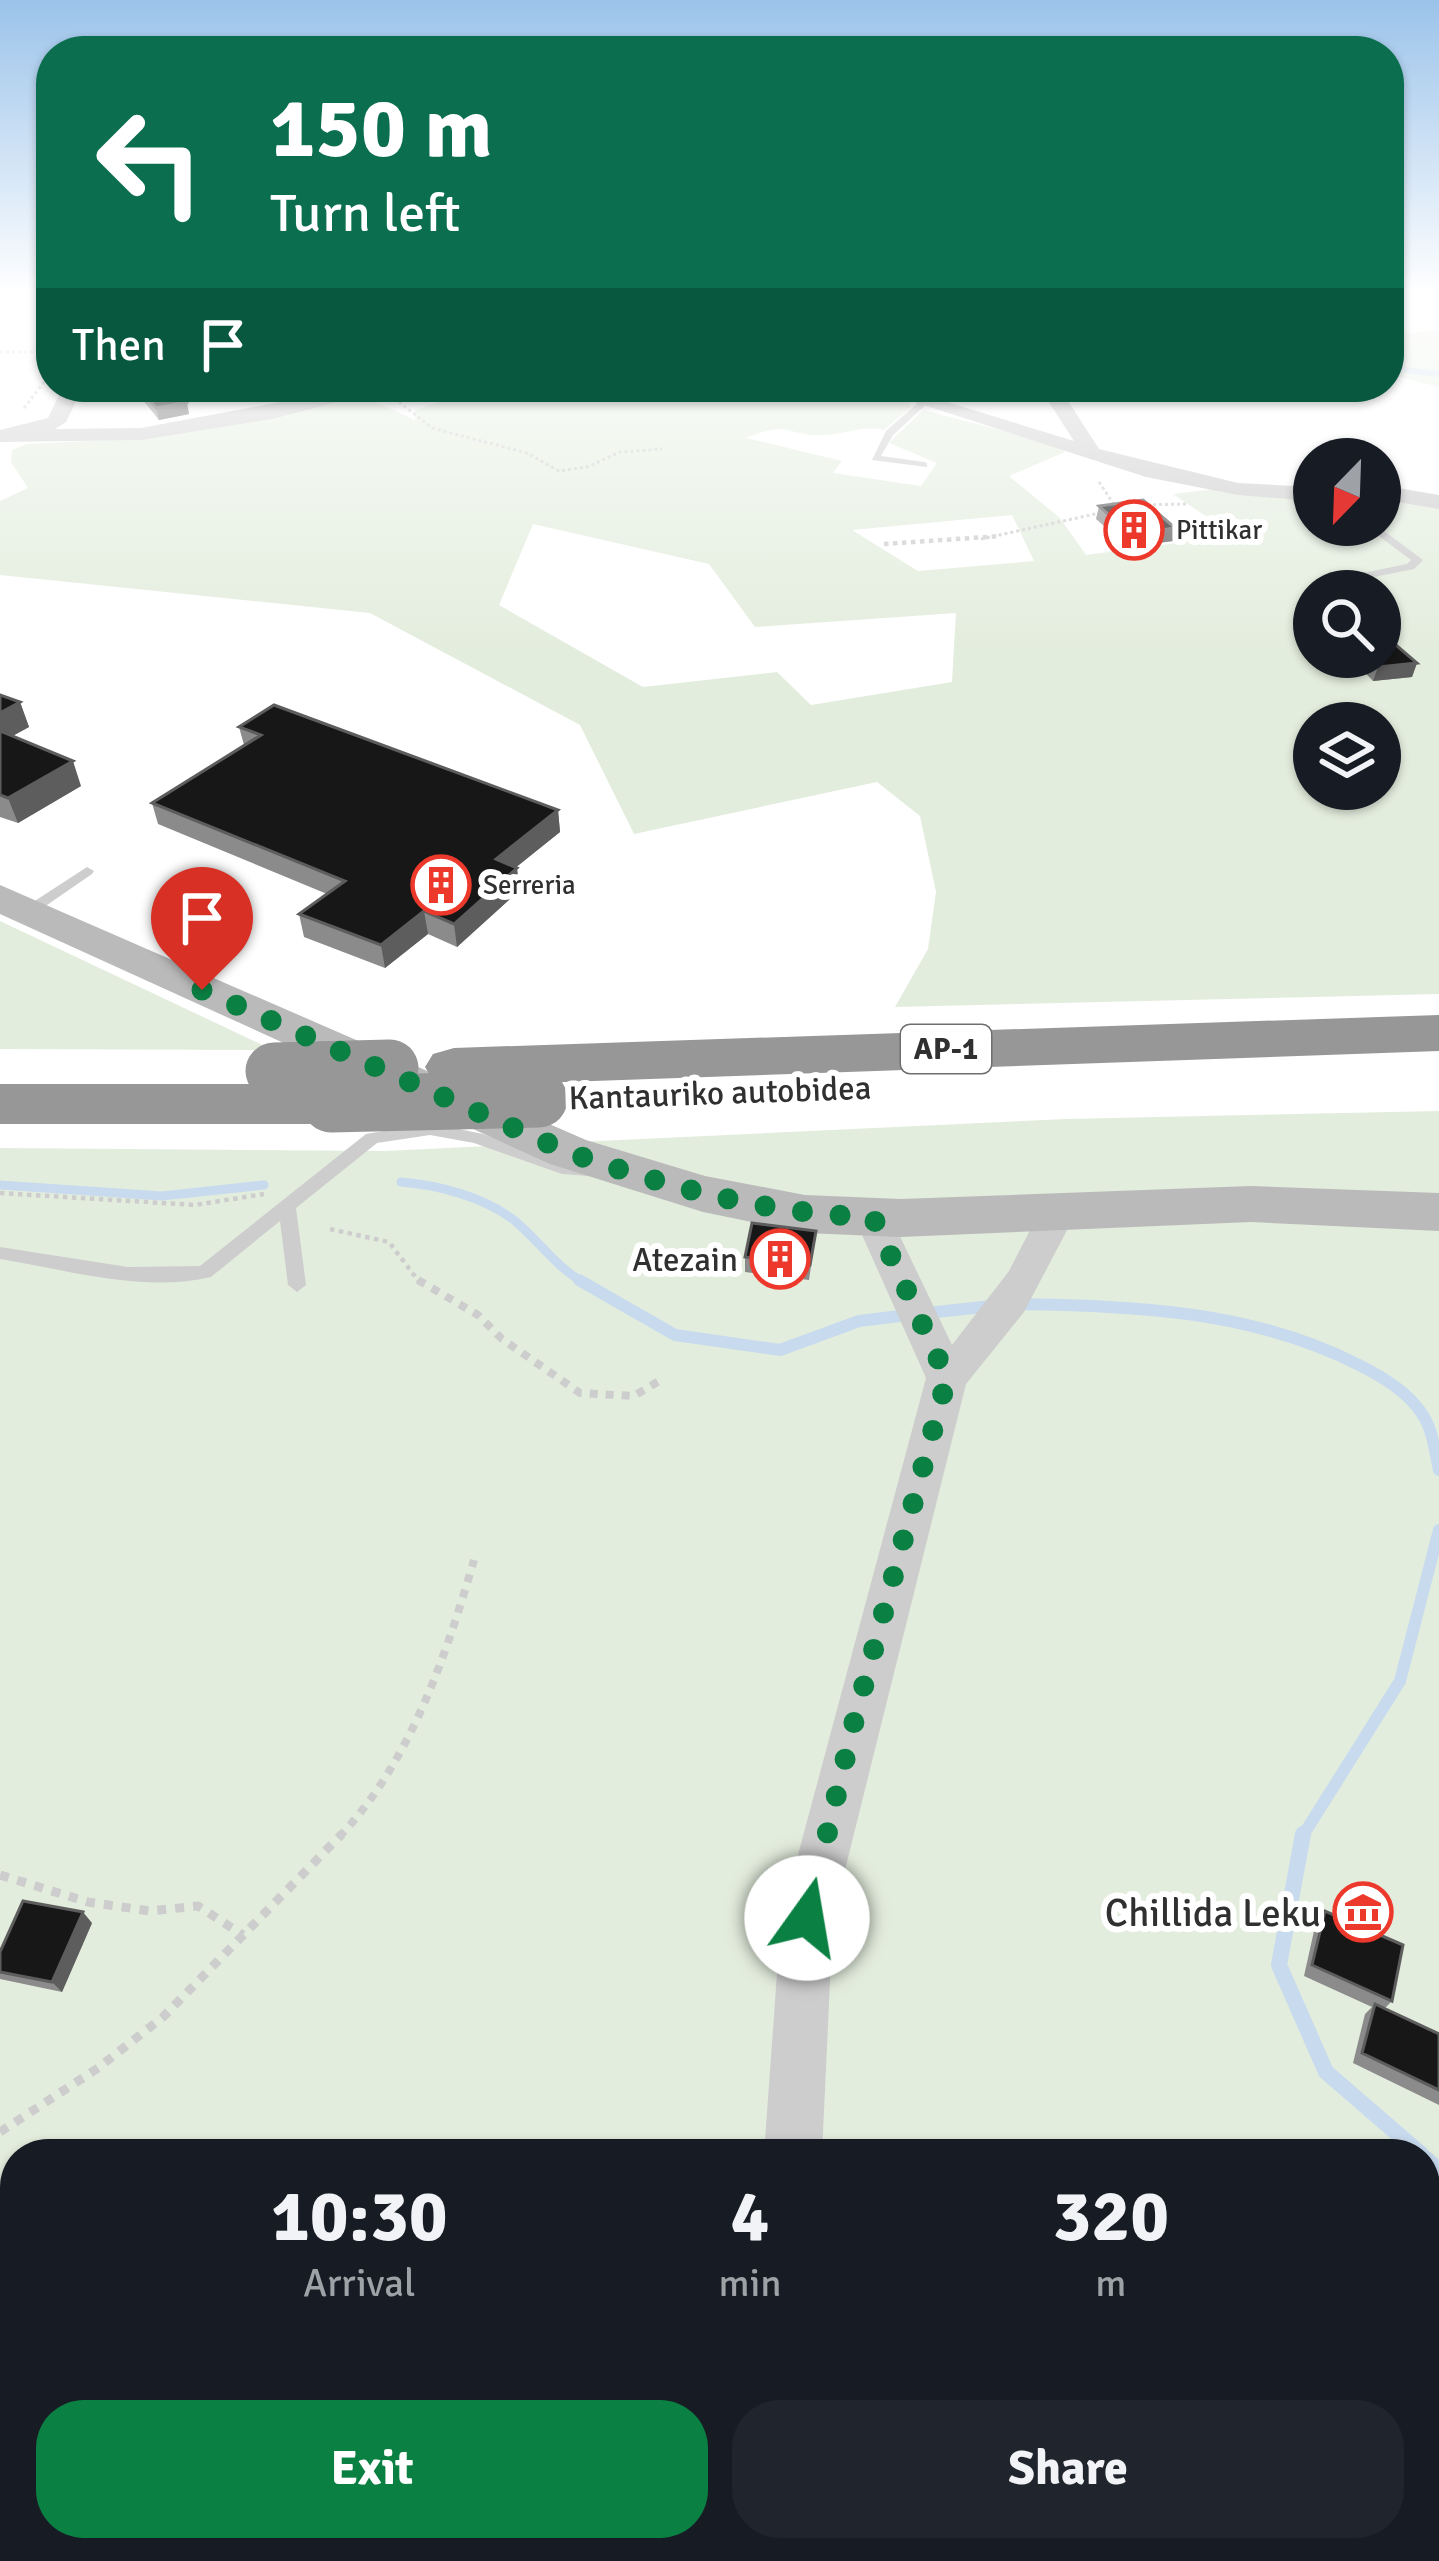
<!DOCTYPE html>
<style>
:root{--surface:#171b24;--page:#20242c;--text:#f1f3f6;--muted:#9ea1a6;--accent:#0b8043}
body{margin:0;font-family:Signika,sans-serif;background:var(--page);color:var(--text);height:100vh;display:flex;flex-direction:column;font-size:45px;white-space:nowrap}
*{box-sizing:border-box;margin:0}
p{font-size:39px;color:var(--muted)}
.icon{flex:none;width:66px;height:66px;fill:none;stroke:currentColor;stroke-width:2;stroke-linecap:round;stroke-linejoin:round}
.map{position:relative;flex:1;overflow:hidden}
.drawer{position:absolute;left:0px;top:2139px;width:1440px;height:423px;display:flex;flex-direction:column;background:var(--surface);border-radius:48px 48px 0 0;box-shadow:0 3px 9px #0004}
.drawer>*{flex:none}
.hud{position:absolute;left:36px;top:36px;width:1368px;height:366px;border-radius:48px;box-shadow:0 3px 9px #0004;background:#0b6e4f;color:#fff;overflow:hidden}
.needle{width:78px;rotate:203deg}
.controls{position:absolute;left:1293px;top:438px;display:grid;gap:24px}
.controls a{display:grid;place-items:center;width:108px;height:108px;border-radius:50%;background:var(--surface);box-shadow:0 3px 9px #0004;font-size:60px}
.pin{position:absolute;display:grid;place-items:center;width:102px;height:102px;color:#fff;margin:-123px -51px;border-radius:50% 50% 50% 0;rotate:-45deg;box-shadow:0 0 12px #0007}
.pin .icon{rotate:45deg}
.me{position:absolute;width:132px;margin:-66px;rotate:13deg;stroke-linejoin:round;filter:drop-shadow(0 0 9px #0008)}
.turn{display:flex;align-items:center;gap:42px;height:252px;padding:0 36px;font-size:54px}
.turn .icon{width:156px;height:156px;stroke-width:2.5}
.turn b{display:block;font-size:84px;line-height:102px}
.then{display:flex;align-items:center;height:114px;padding:0 36px;background:#0003;gap:24px;font-size:45px}
.eta{display:flex;justify-content:space-evenly;align-items:center;height:204px;text-align:center}
.eta b{font-size:72px;font-weight:800;line-height:84px}
.action{display:flex;gap:24px;margin-top:auto;padding:24px 36px}
.action a{flex:1;height:138px;border-radius:48px;background:var(--accent);color:#fff;font-size:48px;font-weight:800;line-height:138px;text-align:center}
.action a+a{background:var(--page);color:var(--text)}
.map>svg:first-child{display:block}
</style>
<div class="map">
<svg width="1439" height="2561" viewBox="0 0 1439 2561">
<rect width="100%" height="100%" fill="#fff"/>
<path fill="#e3eddd" fill-rule="evenodd" d="M 1439,330 L 1439,387 L 1389,374 L 1389,335 Z
M 483,387 L 865,387 L 908,401 L 911,407 L 884,430 C 861,425 847,434 825,435 C 788,437 790,419 746,438 L 842,461 L 833,473 L 921,486 L 937,463 L 889,443 L 923,410 L 1054,444 L 1065,452 L 1009,476 L 1060,518 L 1086,555 L 1214,538 L 1226,530 L 1173,494 L 1214,489 L 1314,498 L 1314,525 L 1380,525 L 1380,496 L 1439,506 L 1439,994 L 895,1007 L 928,949 L 936,892 L 920,816 L 877,782 L 634,834 L 580,725 L 370,613 L 0,575 L 0,501 L 28,488 L 11,462 L 12,450 L 27,444 L 126,439 L 252,421 L 365,397 L 415,420 L 415,410 ZM 1012,515 L 1034,561 L 918,571 L 852,530 ZM 533,524 L 709,564 L 755,627 L 956,613 L 952,682 L 811,705 L 777,672 L 643,687 L 499,605 ZM 1314,591 L 1380,591 L 1380,657 L 1314,657 ZM 1314,723 L 1380,723 L 1380,789 L 1314,789 Z
M 0,921 L 273,1050 L 0,1049 Z
M 1439,1111 L 1439,2561 L 0,2561 L 0,1148 L 384,1151 L 1066,1119 ZM 15,2154 L 1425,2154 L 1425,2547 L 15,2547 Z"/>
<g fill="none" stroke-linecap="round" stroke-linejoin="round">
<path stroke="#c8daee" stroke-width="6" d="M 1389,368 L 1439,374"/>
<path stroke="#c8daee" stroke-width="9" d="M 401,1182 C 438,1185 485,1197 515,1221 C 540,1242 555,1266 584,1283
M 0,1185 L 162,1196 L 264,1185"/>
<path stroke="#c8daee" stroke-width="12" d="M 579,1280 L 675,1335 L 780,1350 L 859,1321 L 908,1315
M 1016,1304 C 1135,1306 1251,1310 1359,1365 C 1383,1377 1410,1393 1424,1417 C 1433,1432 1435,1452 1439,1470
M 927,1313 L 992,1306
M 1302,1837 L 1400,1681 L 1439,1530"/>
<path stroke="#c8daee" stroke-width="16" d="M 1303,1834 L 1279,1965 L 1326,2072 L 1421,2154
M 1425,2158 L 1439,2170"/>
<path stroke="#cdcdcd" stroke-width="3" stroke-dasharray="3 3" stroke-linecap="butt" d="M 0,352 L 51,352
M 399,402 L 432,428 L 527,453 L 559,471 L 587,467 L 620,452 L 662,449
M 24,408 L 51,373
M 1099,482 L 1117,509
M 1141,505 L 1187,504
M 981,539 L 1104,512"/>
<path stroke="#cdcdcd" stroke-width="4.5" stroke-dasharray="4.5 4.5" stroke-linecap="butt" d="M 884,544 L 1001,536
M 0,1193 L 195,1205 L 264,1194
M 330,1229 L 389,1242 L 420,1283"/>
<path stroke="#cdcdcd" stroke-width="8" stroke-dasharray="8 8" stroke-linecap="butt" d="M 418,1280 L 478,1315 L 502,1339 L 580,1393 L 634,1396 L 659,1381
M 339,1837 C 410,1763 446,1656 474,1560"/>
<path stroke="#cdcdcd" stroke-width="9" stroke-dasharray="9 9" stroke-linecap="butt" d="M 0,1875 L 88,1902 L 150,1911 L 198,1906 L 243,1935
M 0,2132 L 98,2068 L 163,2017 L 342,1834"/>
<path fill="#cdcdcd" fill-rule="evenodd" d="M 921,400 L 929,402 L 893,435 L 881,456 L 924,462 L 927,463 L 927,467 L 872,460 L 886,431 Z
M 1364,525 L 1376,525 L 1423,560 L 1414,569 L 1354,581 L 1362,591 L 1350,591 L 1342,579 L 1343,577 L 1407,564 L 1411,560 Z
M 87,867 L 94,871 L 92,874 L 34,914 L 24,914 L 24,908 Z
M 430,1123 L 483,1134 L 563,1162 L 594,1166 L 596,1170 L 588,1176 L 562,1174 L 474,1143 L 430,1135 L 377,1143 L 296,1208 L 306,1285 L 297,1292 L 288,1285 L 280,1221 L 211,1277 C 143,1293 68,1270 0,1259 L 0,1247 L 128,1267 L 200,1266 L 366,1134 Z"/>
<path fill="#cdcdcd" fill-rule="evenodd" d="M 63,387 L 83,387 L 66,422 L 55,429 L 141,428 L 361,387 L 397,387 L 272,419 L 141,440 L 0,442 L 0,430 L 48,418 Z
M 868,387 L 898,387 L 1074,441 L 1039,387 L 1059,387 L 1099,449 L 1238,483 L 1314,487 L 1314,501 L 1238,495 L 1146,477 Z
M 1380,485 L 1439,495 L 1439,509 L 1380,499 Z
M 1056,1202 L 1069,1205 L 1075,1215 L 1024,1312 L 966,1384 L 833,1918 L 822,2154 L 764,2154 L 781,1918 L 926,1378 L 854,1217 L 860,1207 L 873,1204 L 886,1207 L 952,1345 L 1009,1271 L 1043,1205 Z
M 815,2547 L 881,2547 L 883,2561 L 815,2561 Z"/>
<path fill="#bababa" fill-rule="evenodd" d="M 0,885 L 586,1140 L 705,1176 L 805,1195 L 901,1199 L 1251,1186 L 1439,1193 L 1439,1231 L 1251,1222 L 901,1237 L 805,1233 L 703,1212 L 550,1164 L 0,914 Z"/>
<path fill="#979797" fill-rule="evenodd" d="M 1439,1015 L 1439,1051 L 454,1086 L 433,1080 L 425,1067 L 433,1054 L 454,1048 Z
M 0,1084 L 331,1084 L 352,1090 L 361,1104 L 352,1118 L 331,1124 L 0,1124 Z"/>
<path stroke="#979797" stroke-width="57" d="M 274,1071 L 390,1068
M 331,1104 L 539,1099"/>
</g>
<path fill="#8b8b8b" d="M 137,387 L 181,387 L 189,414 L 159,420 L 138,394 Z
M 1099,506 L 1173,541 L 1128,547 L 1096,519 Z
M 1350,657 L 1380,657 L 1417,663 L 1412,677 L 1373,681 Z
M 0,695 L 20,702 L 29,727 L 12,736 L 81,786 L 18,823 L 0,817 Z
M 239,727 L 558,810 L 560,832 L 516,867 L 520,890 L 457,947 L 428,934 L 385,968 L 304,937 L 299,914 L 327,894 L 158,824 L 152,803 L 244,745 Z
M 816,1231 L 809,1280 L 745,1272 L 745,1257 Z
M 1325,1911 L 1392,2001 L 1385,2008 L 1439,2034 L 1439,2105 L 1353,2063 L 1365,2014 L 1372,2007 L 1304,1976 L 1316,1922 Z
M 92,1923 L 62,1992 L 0,1979 L 0,1952 Z"/>
<path fill="#5d5d5d" d="M 187,402 L 189,414 L 159,420 L 156,408 Z
M 1175,528 L 1173,541 L 1128,547 L 1130,534 Z
M 1417,663 L 1412,677 L 1373,681 L 1378,667 Z
M 20,702 L 29,727 L 0,743 L 0,713 Z
M 73,761 L 81,786 L 18,823 L 8,798 Z
M 558,810 L 560,832 L 499,881 L 496,859 Z
M 517,868 L 520,890 L 457,947 L 454,924 Z
M 424,911 L 428,934 L 385,968 L 381,945 Z
M 83,1912 L 92,1923 L 62,1992 L 52,1982 Z"/>
<path fill="#171717" stroke="#5d5d5d" stroke-width="3" d="M 140,387 L 181,387 L 187,402 L 156,408 Z
M 1143,500 L 1175,528 L 1130,534 L 1099,506 Z
M 1380,633 L 1382,633 L 1417,663 L 1378,667 L 1368,657 L 1380,657 Z
M 0,695 L 20,702 L 0,713 Z
M 274,705 L 558,810 L 496,859 L 517,868 L 454,924 L 424,911 L 381,945 L 299,914 L 345,881 L 152,803 L 261,735 L 239,727 Z
M 0,731 L 73,761 L 8,798 L 0,795 Z
M 752,1223 L 816,1231 L 810,1265 L 745,1257 Z
M 23,1901 L 83,1912 L 52,1982 L 0,1972 L 0,1952 Z
M 1325,1911 L 1403,1945 L 1392,2001 L 1312,1965 Z
M 1375,2004 L 1439,2034 L 1439,2090 L 1362,2053 Z"/>
<linearGradient id="sky" x2="0" y2="1"><stop stop-color="#9bc3ea"/><stop offset="0.45" stop-color="#fff"/><stop offset="1" stop-color="#fff" stop-opacity="0"/></linearGradient>
<rect width="1439" height="650" fill="url(#sky)"/>
<g fill="none" stroke-linecap="round" stroke-linejoin="round">
<path stroke="#0b8043" stroke-width="21" stroke-dasharray="0 37.8" d="M 202,990 L 568,1152 C 667,1187 767,1214 873,1217 L 947,1378 L 854,1722 L 807,1918"/>
</g>
<defs>
<g id="building-ring" transform="scale(3)"><circle r="9.5" fill="#fff" stroke="#ed392b" stroke-width="1.5"/><path d="M-4-6H4V6H1V3H-1V6H-4ZM-2.5-4.3h1.7v1.8h-1.7ZM.8-4.3h1.7v1.8H.8ZM-2.5-1h1.7V.8h-1.7ZM.8-1h1.7V.8H.8Z" fill="#ed392b"/></g>
<g id="museum-ring" transform="scale(3)"><circle r="9.5" fill="#fff" stroke="#ed392b" stroke-width="1.5"/><path d="M0-6L6-3V-2H-6V-3ZM-5-1h2V3h-2ZM-1-1h2V3h-2ZM3-1h2V3H3ZM-6 4H6V6H-6Z" fill="#ed392b"/></g>
</defs>
<g fill-rule="evenodd">
<use href="#building-ring" x="1134" y="530"/>
<use href="#building-ring" x="441" y="885"/>
<use href="#building-ring" x="780" y="1259"/>
<use href="#museum-ring" x="1363" y="1912"/>
</g>
<g text-anchor="middle" stroke-width="12" stroke-linejoin="round" paint-order="stroke">
<g font-size="27" fill="#303030" stroke="#fff" text-anchor="start">
<text x="1176" y="539">Pittikar</text>
<text x="483" y="894">Serreria</text>
</g>
<rect fill="#fff" stroke="#6e6e6e" stroke-width="3" x="901" y="1025" width="90" height="48" rx="9"/>
<g font-size="30" font-weight="bold" fill="#303030">
<text x="946" y="1059">AP-1</text>
</g>
<g font-size="33" fill="#303030" stroke="#fff">
<text transform="translate(720 1092) rotate(-2)" y="12">Kantauriko autobidea</text>
</g>
<g font-size="33" fill="#303030" stroke="#fff" text-anchor="end">
<text x="738" y="1271">Atezain</text>
</g>
<g font-size="39" fill="#303030" stroke="#fff" text-anchor="end">
<text x="1321" y="1926">Chillida Leku</text>
</g>
</g>
</svg>
<div class="controls">
<a><svg class="needle" viewBox="-14 -14 28 28"><path d="M0-13l5 13h-10z" fill="#e53935"/><path d="M0 13l5-13h-10z" fill="#9ea1a6"/></svg></a>
<a><svg class="icon" aria-label="search" viewBox="0 0 24 24"><circle cx="10" cy="10" r="6"/><path d="M15 15l6 6"/></svg></a>
<a><svg class="icon" aria-label="layers" viewBox="0 0 24 24"><path d="M12 4l9 5-9 5-9-5zM3 14l9 5 9-5"/></svg></a>
</div>
<div class="pin" style="left:202px;top:990px;background:#d93025"><svg class="icon" aria-label="arrive" viewBox="0 0 24 24"><path d="M6 21V4h12l-3 4 3 4H6"/></svg></div>
<svg class="me" style="left:807px;top:1918px" viewBox="-20 -20 40 40"><circle r="19" fill="#fff"/><path d="M0-13L10 11 0 6-10 11z" fill="#0b8043"/></svg>
<div class="hud">
<div class="turn"><svg class="icon" aria-label="left" viewBox="0 0 24 24"><path d="M17 20v-9H6M10 6l-5 5 5 5"/></svg><div><b>150 m</b>Turn left</div></div>
<div class="then">Then<svg class="icon" aria-label="arrive" viewBox="0 0 24 24"><path d="M6 21V4h12l-3 4 3 4H6"/></svg></div>
</div>
<section class="drawer">
<div class="eta">
<div><b>10:30</b><p>Arrival</p></div>
<div><b>4</b><p>min</p></div>
<div><b>320</b><p>m</p></div>
</div>
<div class="action"><a>Exit</a><a>Share</a></div>
</section>
</div>
